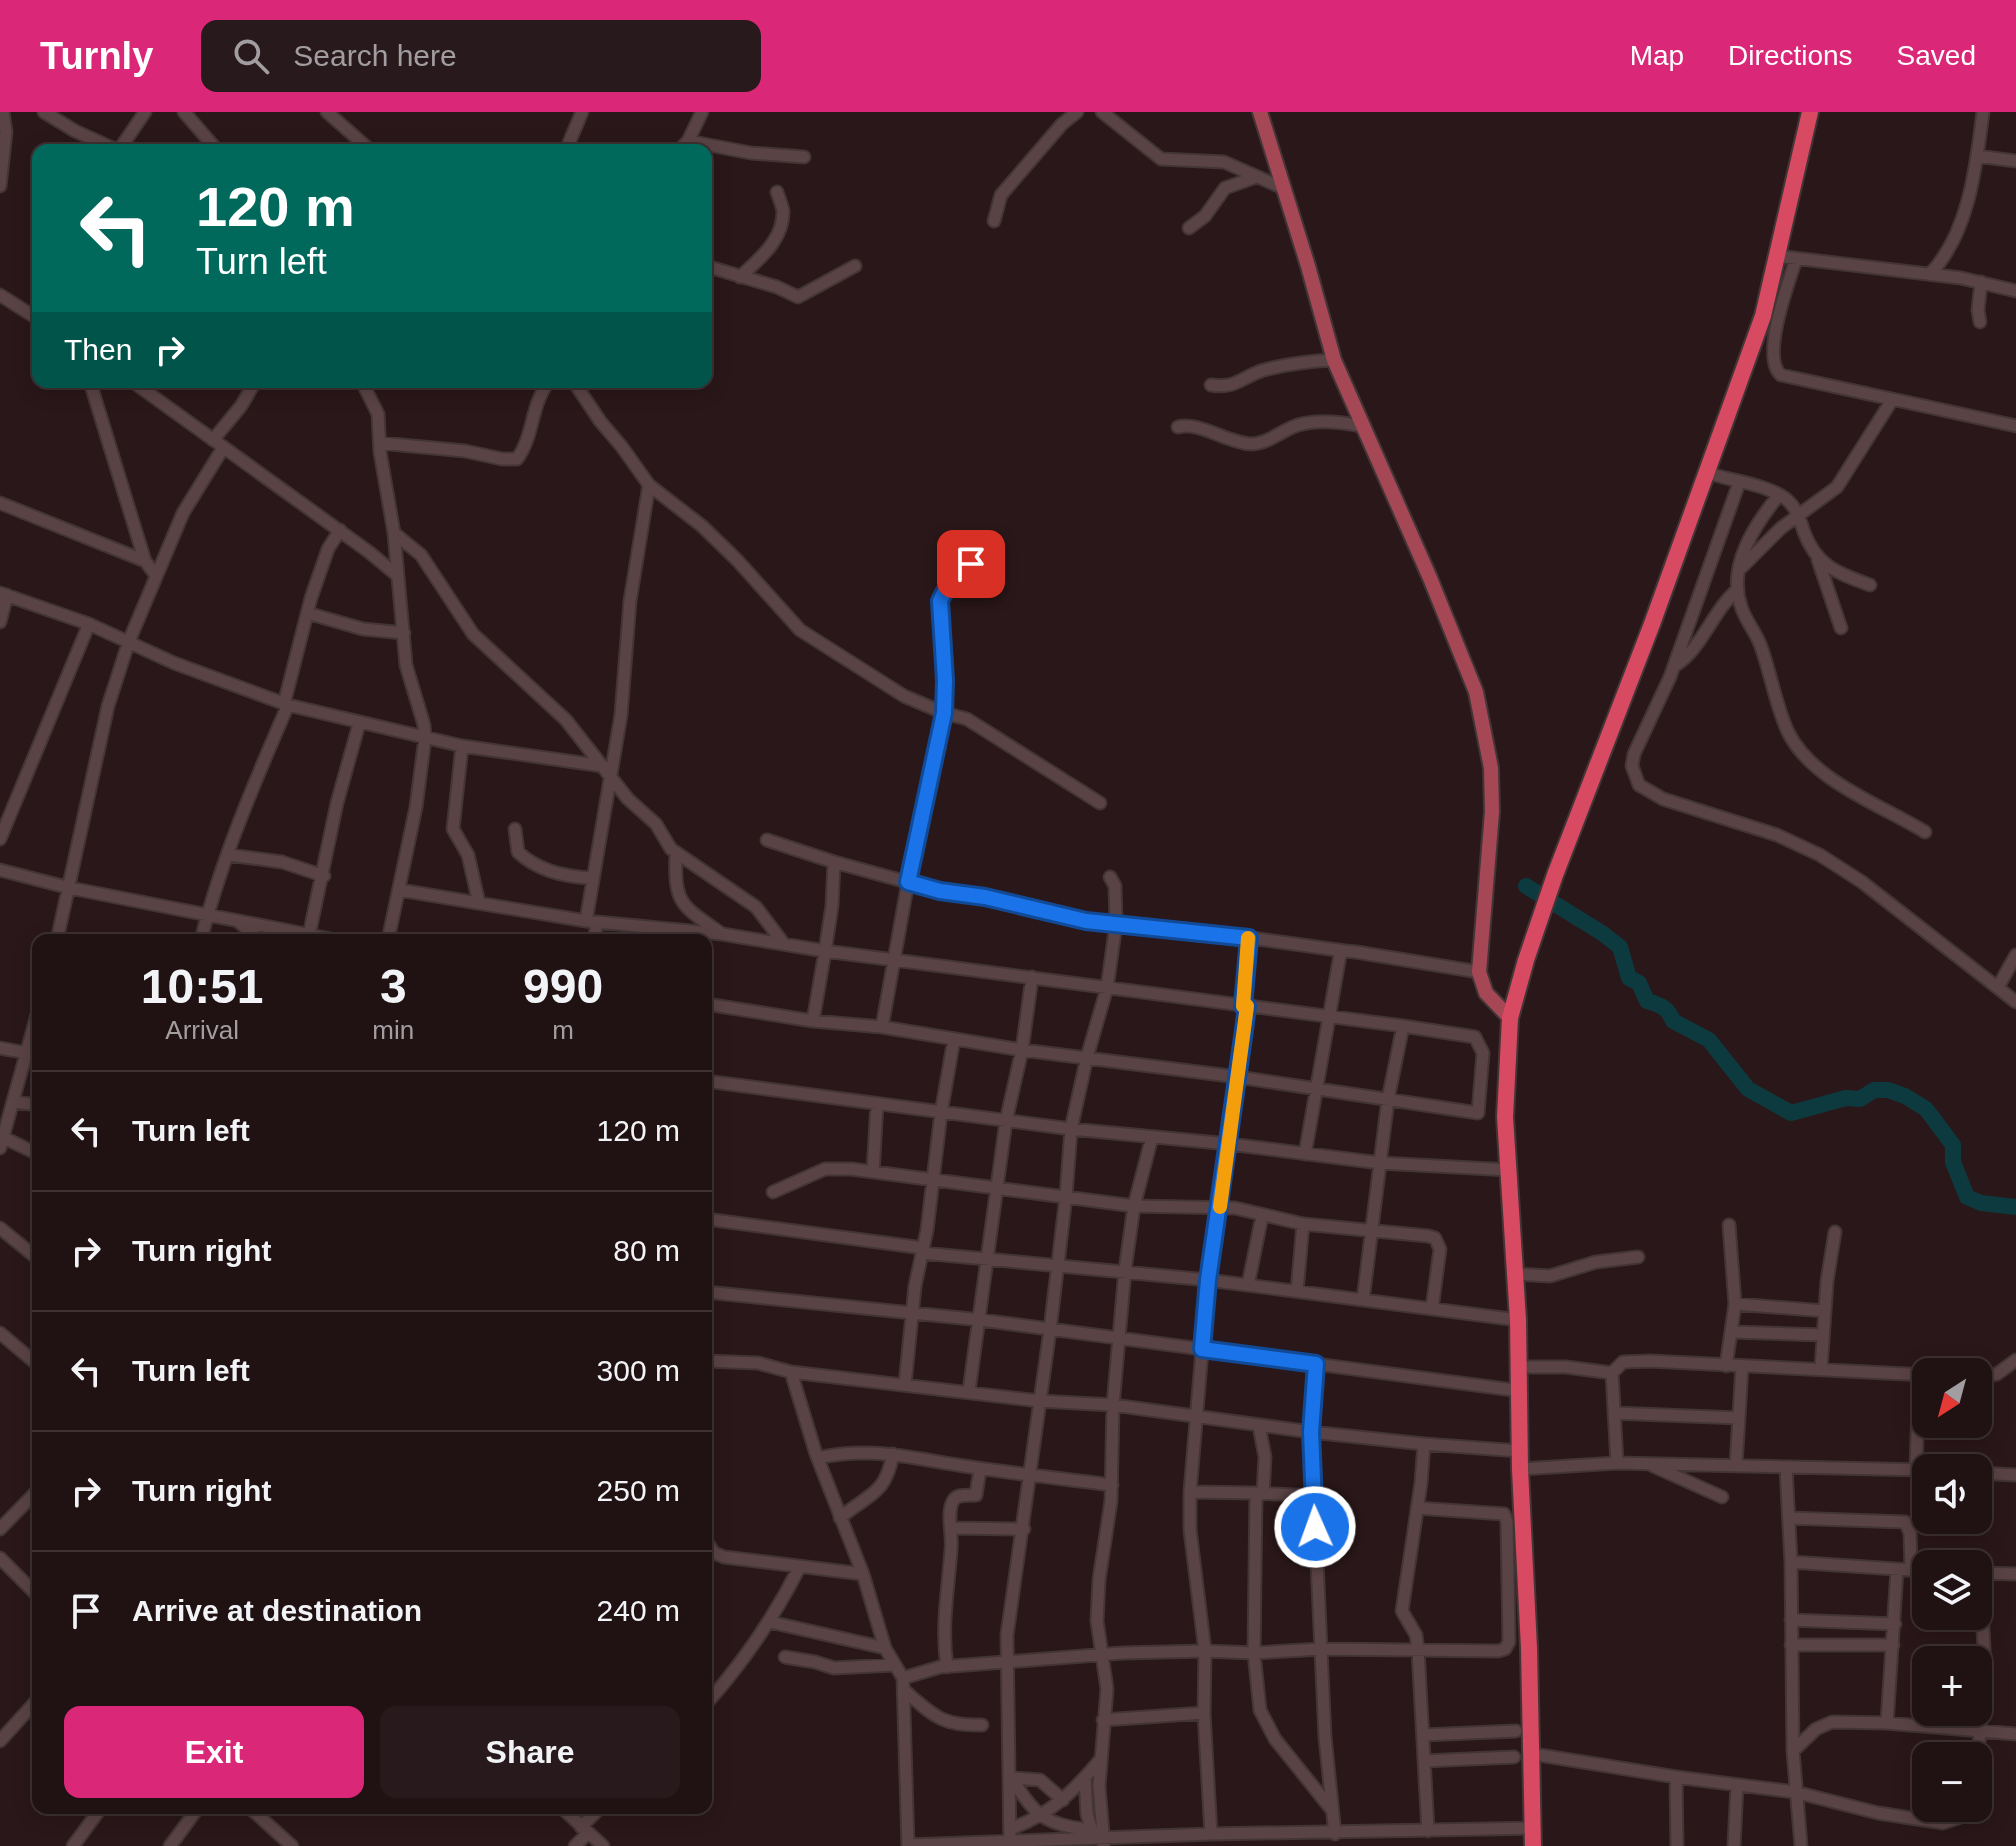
<!DOCTYPE html>
<meta charset="utf-8">
<style>
:root{--surface:#201113;--page:#281a1c;--text:#f1f3f6;--muted:#a29da0;--line:#3d3133;--accent:#db2777}
body{margin:0;font-family:Arial,sans-serif;background:var(--page);color:var(--text);height:100vh;display:flex;flex-direction:column;font-size:30px;white-space:nowrap}
*{box-sizing:border-box;margin:0}
p{font-size:26px;color:var(--muted)}
.icon{flex:none;width:44px;height:44px;fill:none;stroke:currentColor;stroke-width:2;stroke-linecap:round;stroke-linejoin:round}
.map{position:relative;flex:1;overflow:hidden}
.panel{position:absolute;left:32px;top:822px;width:680px;height:880px;display:flex;flex-direction:column;background:var(--surface);border-radius:16px;box-shadow:0 4px 20px #0003,0 0 0 2px var(--line)}
.panel>*{flex:none}
.guide{position:absolute;left:32px;top:32px;width:680px;height:244px;border-radius:16px;box-shadow:0 4px 20px #0003,0 0 0 2px var(--line);background:#00695c;color:#fff;overflow:hidden}
.needle{width:52px;rotate:216deg}
.fabs{position:absolute;left:1912px;top:1246px;display:grid;gap:16px}
.fabs a{display:grid;place-items:center;width:80px;height:80px;border-radius:16px;background:var(--surface);box-shadow:0 4px 20px #0003,0 0 0 2px var(--line);font-size:40px}
.pin{position:absolute;display:grid;place-items:center;width:68px;height:68px;color:#fff;margin:-34px;border-radius:16px;box-shadow:0 4px 12px #0006}
.me{position:absolute;width:88px;margin:-44px;rotate:358deg;stroke-linejoin:round;filter:drop-shadow(0 0 6px #0008)}
.turn{display:flex;align-items:center;gap:28px;height:168px;padding:0 32px;font-size:36px}
.turn .icon{width:104px;height:104px;stroke-width:2.5}
.turn b{display:block;font-size:56px;line-height:68px}
.then{display:flex;align-items:center;height:76px;padding:0 32px;background:#0003;gap:16px;font-size:30px}
.eta{display:flex;justify-content:space-evenly;align-items:center;height:136px;text-align:center}
.eta b{font-size:48px;font-weight:600;line-height:56px}
.cta{display:flex;gap:16px;margin-top:auto;padding:16px 32px}
.cta a{flex:1;height:92px;border-radius:16px;background:var(--accent);color:#fff;font-size:32px;font-weight:600;line-height:92px;text-align:center}
.cta a+a{background:var(--page);color:var(--text)}
ul{padding:0;list-style:none}
li{display:flex;align-items:center;gap:24px;height:120px;padding:0 32px;border-top:2px solid var(--line)}
li div{flex:1}
li b{display:block;font-size:30px}
li em{font-style:normal}
header{display:flex;align-items:center;gap:48px;box-sizing:border-box;height:112px;padding:0 40px;background:var(--accent);color:#fff}
header strong{font-size:38px}
nav{display:flex;gap:44px;margin-inline-start:auto;font-size:28px}
.search{width:560px;height:72px;background:var(--page);display:flex;align-items:center;gap:20px;box-sizing:border-box;padding:0 28px;border-radius:16px;color:var(--muted);font-size:30px}
.map>svg:first-child{display:block}
</style>
<header>
<strong>Turnly</strong>
<div class="search"><svg class="icon" aria-label="search" viewBox="0 0 24 24"><circle cx="10" cy="10" r="6"/><path d="M15 15l6 6"/></svg>Search here</div>
<nav><a>Map</a><a>Directions</a><a>Saved</a></nav>
</header>
<div class="map">
<svg width="2016" height="1734" viewBox="0 0 2016 1734">
<rect width="100%" height="100%" fill="#2a1719"/>
<g fill="none" stroke-linecap="round" stroke-linejoin="round">
<path stroke="#0d3a3f" stroke-width="16" d="M 1526,774 L 1602,821 L 1620,835 L 1629,866 L 1639,871 L 1647,889 C 1660,893 1668,895 1673,909 L 1709,928 L 1748,977 L 1791,1001 L 1846,986 L 1860,987 L 1874,978 L 1888,978 L 1905,984 L 1926,997 L 1953,1033 L 1953,1050 L 1967,1085 L 1981,1091 L 2016,1095"/>
<g stroke="#433536" stroke-width="15">
<path id="minor" d="M 44,0 L 75,19 L 117,38
M 184,0 L 217,38
M 327,0 L 370,38
M 1102,0 L 1161,47 L 1224,50 L 1283,76
M 688,29 L 702,0
M 119,38 L 145,0
M 566,38 L 582,0
M 679,38 L 688,29 L 751,41 L 804,45
M 1977,44 L 2016,49
M 0,74 L 6,20 L 3,0
M 994,109 L 1001,83 L 1062,12 L 1077,0
M 1189,116 L 1205,104 L 1225,76 L 1256,65
M 1777,144 L 1961,166 L 2016,179
M 1796,147 C 1789,170 1760,245 1781,263 L 2016,314
M 706,154 L 777,175 L 798,185 L 855,154
M 1930,162 C 1969,121 1976,55 1983,0
M 740,165 C 758,148 784,128 783,99 C 782,93 779,86 777,80
M 0,183 L 38,207
M 1980,210 L 1978,198 L 1981,170
M 90,270 L 145,449 L 155,462
M 133,270 L 369,440 L 398,464
M 362,270 L 378,302 L 380,340 L 394,421 L 421,443 L 473,522 L 566,608 L 628,687 L 656,712 L 671,737 L 756,795 L 784,832
M 574,270 L 600,309 L 622,335 L 649,373 L 702,414 L 737,448 L 800,518 L 904,584 L 944,601 L 967,607 L 1100,691
M 1211,273 C 1237,277 1241,265 1264,258 C 1287,252 1310,249 1334,248
M 1178,315 C 1199,309 1227,331 1251,332 C 1268,332 1282,318 1298,313 C 1318,307 1341,310 1361,314
M 213,328 L 241,294 L 255,270
M 380,331 L 465,339 L 502,347 L 517,347 C 534,324 530,296 548,270
M 1708,361 C 1732,369 1766,372 1786,387 C 1797,396 1800,408 1804,420 C 1817,455 1838,461 1870,473
M 1739,371 L 1670,565 L 1634,642 L 1632,654 L 1639,673 L 1663,687 L 1777,723 L 1820,743 L 1862,770 L 2016,890
M 1779,383 C 1755,412 1727,454 1741,494 C 1745,508 1755,519 1760,532 C 1771,561 1775,592 1788,620 C 1812,669 1881,693 1925,720
M 0,391 L 145,449
M 1818,448 L 1841,516
M 1742,455 L 1781,416 L 1837,375 L 1892,288
M 0,481 L 89,512 L 174,551 L 288,593 L 462,634 L 603,654
M 307,501 L 363,517 L 404,521
M 0,510 L 7,483
M 1676,553 C 1703,535 1713,498 1738,477
M 284,592 L 311,486 L 328,437 L 340,418
M 462,634 L 453,717 L 468,743 L 479,791
M 515,717 L 518,740 C 538,759 565,765 592,766
M 0,727 L 89,512
M 767,728 L 834,750 L 940,779 L 985,785 L 1086,809 L 1208,820 L 1345,839
M 676,741 C 674,793 681,793 722,822
M 229,743 L 282,750 L 324,764
M 0,758 L 70,776 L 336,828
M 400,778 L 586,809 L 722,822 L 825,839 L 832,794 L 834,750
M 586,809 L 621,603 L 630,489 L 649,373
M 239,810 L 260,828
M 57,828 L 108,594 L 129,529 L 183,401 L 223,336
M 201,828 C 221,748 255,669 288,593
M 308,828 L 337,691 L 359,612
M 388,828 L 416,695 L 425,626 L 424,613 L 406,553 L 394,421
M 594,828 L 597,810
M 1998,875 L 2016,843
M 706,892 L 813,909 L 882,915 L 1022,938 L 1238,965 L 1478,1001 L 1483,941 L 1475,925 L 1403,914 L 825,839 L 813,909
M 1243,894 L 1249,826
M 882,915 L 908,770 L 944,601 L 945,568 L 940,489 L 944,481 L 971,452
M 0,936 L 27,941
M 706,969 L 1071,1017 L 1229,1032 L 1380,1051 L 1510,1058
M 15,990 L 38,993
M 0,1024 L 38,1042
M 0,1036 L 38,899
M 1305,1042 L 1340,843 L 1345,839 L 1356,840 L 1479,860
M 873,1060 L 877,992
M 773,1080 L 825,1057 L 851,1057 L 1134,1094 L 1235,1096 L 1303,1112 L 1428,1124 L 1435,1126 L 1440,1137 L 1432,1197
M 706,1107 L 923,1136
M 0,1116 L 38,1147
M 922,1141 L 1208,1168 L 1518,1208
M 1516,1162 L 1550,1164 L 1596,1150 L 1638,1145
M 1248,1173 L 1262,1104
M 1297,1179 L 1303,1112
M 706,1180 L 981,1208 L 1521,1279
M 1363,1188 L 1388,987 L 1403,914
M 1735,1192 L 1825,1199
M 1732,1220 L 1823,1223
M 0,1221 L 38,1253
M 706,1249 L 758,1251 L 791,1260 L 1039,1289 L 1113,1293 L 1311,1320 L 1424,1332 L 1421,1371 L 1402,1499 L 1416,1523 L 1418,1538 L 1428,1719
M 1316,1252 L 1311,1320 L 1325,1625 L 1335,1722
M 1726,1254 L 1735,1192 L 1729,1113
M 1520,1255 L 1566,1255 L 1612,1261
M 1821,1257 L 1827,1169 L 1835,1120
M 791,1260 L 816,1342 L 863,1462 L 885,1536 L 903,1566 L 908,1734
M 1978,1265 L 1997,1262 L 2016,1248
M 905,1272 L 915,1174 L 927,1118 L 941,1001 L 954,927
M 969,1279 L 1006,1009 L 1022,938 L 1032,865
M 1614,1301 L 1739,1306
M 1259,1314 L 1265,1345 L 1263,1382
M 1424,1332 L 1520,1339
M 818,1346 C 871,1333 918,1348 971,1355 C 1018,1362 1065,1367 1112,1373
M 1617,1351 L 1612,1261 L 1623,1250 L 1650,1249 L 1926,1263
M 1736,1353 L 1742,1255
M 1653,1354 L 1722,1385
M 1786,1356 L 1791,1450 L 1793,1639 L 1801,1734
M 1520,1357 L 1617,1351 L 1926,1358
M 1916,1357 L 1919,1263
M 1978,1361 L 2016,1363
M 1190,1380 L 1256,1381 L 1254,1541 L 1260,1598 L 1275,1627 L 1332,1698
M 1257,1381 L 1314,1384
M 840,1406 C 869,1381 885,1384 893,1342
M 1789,1406 L 1905,1410 L 1910,1421 L 1911,1458
M 951,1416 L 1024,1417
M 0,1417 L 38,1378
M 706,1429 L 714,1441 L 724,1445 L 863,1462
M 0,1446 L 38,1484
M 1791,1450 L 1926,1459
M 1978,1461 L 2016,1462
M 1791,1508 L 1895,1512
M 770,1510 L 885,1536
M 1791,1533 L 1893,1533
M 785,1545 L 815,1550 L 834,1556 L 894,1553
M 947,1555 C 941,1515 948,1478 951,1438 C 953,1423 946,1402 953,1389 C 957,1381 968,1384 976,1383 L 980,1357
M 903,1566 L 940,1555 L 1122,1541 L 1205,1539 L 1254,1541 L 1321,1537 L 1498,1539 L 1505,1537 L 1509,1530 L 1507,1410 L 1504,1402 L 1417,1396
M 905,1579 C 934,1604 942,1614 982,1613
M 706,1592 C 743,1551 774,1505 799,1456
M 1103,1608 L 1204,1601
M 1887,1611 L 1897,1458
M 1423,1623 L 1516,1619
M 0,1629 L 38,1587
M 1793,1639 L 1816,1617 L 1832,1610 L 1887,1611 L 2016,1622
M 1533,1642 L 1676,1665 L 1795,1680 L 1878,1701 L 1943,1711 L 1958,1706 L 1967,1696
M 1978,1644 L 1985,1555 L 1980,1461
M 1424,1649 L 1514,1645
M 1010,1663 C 1035,1704 1043,1712 1091,1718
M 1676,1665 L 1677,1734
M 1012,1666 L 1040,1668 L 1063,1688
M 1085,1666 L 1087,1702 L 1093,1722
M 250,1696 L 292,1734
M 562,1696 L 603,1734
M 581,1715 L 600,1696
M 1010,1717 C 1051,1702 1072,1681 1100,1648
M 1211,1722 L 1204,1601 L 1205,1539 L 1190,1418 L 1190,1380 L 1208,1168 L 1247,894
M 908,1733 L 1211,1722 L 1533,1716
M 73,1734 L 101,1696
M 170,1734 L 198,1696
M 575,1734 L 588,1721
M 1010,1734 L 1007,1523 L 1050,1218 L 1066,1084 L 1071,1017 L 1087,945 L 1107,876 L 1116,812 L 1115,774 L 1110,765
M 1104,1734 L 1099,1674 L 1107,1577 L 1097,1509 L 1099,1468 L 1111,1389 L 1113,1293 L 1125,1158 L 1134,1094 L 1152,1025
M 1734,1734 L 1737,1673"/>
</g>
<g stroke="#433536" stroke-width="18">
<path id="major" d="M 1260,0 L 1308,154 L 1334,248 L 1430,466 L 1476,580 L 1491,656 L 1492,700 L 1479,860 L 1486,881 L 1510,906"/>
</g>
<g stroke="#433536" stroke-width="20">
<path id="highway" d="M 1533,1734 L 1529,1536 L 1520,1357 L 1518,1208 L 1505,1005 L 1510,906 L 1526,848 L 1555,763 L 1652,512 L 1763,204 L 1810,0"/>
</g>
<use href="#minor" stroke="#5a4345" stroke-width="11"/>
<use href="#major" stroke="#a64756" stroke-width="14"/>
<use href="#highway" stroke="#d84962" stroke-width="16"/>
</g>
<g fill="none" stroke-linecap="round" stroke-linejoin="round">
<g stroke="#114b97" stroke-width="20">
<path id="route" d="M 971,452 L 944,481 L 940,489 L 945,568 L 944,601 L 908,770 L 940,779 L 985,785 L 1086,809 L 1249,826 L 1243,894 L 1247,894 L 1244,918 L 1208,1168 L 1202,1237 L 1316,1252 L 1311,1320 L 1315,1415"/>
</g>
<use href="#route" stroke="#1a73e8" stroke-width="14"/>
<path stroke="#f59e0b" stroke-width="14" d="M 1220,1095 L 1247,894 L 1243,894 L 1248,826"/>
</g>
</svg>
<div class="fabs">
<a><svg class="needle" viewBox="-14 -14 28 28"><path d="M0-13l5 13h-10z" fill="#e53935"/><path d="M0 13l5-13h-10z" fill="#a29da0"/></svg></a>
<a><svg class="icon" aria-label="sound" viewBox="0 0 24 24"><path d="M4 9h4l5-4v14l-5-4H4zM17 9q2 3 0 6"/></svg></a>
<a><svg class="icon" aria-label="layers" viewBox="0 0 24 24"><path d="M12 4l9 5-9 5-9-5zM3 14l9 5 9-5"/></svg></a>
<a>+</a>
<a>−</a>
</div>
<div class="pin" style="left:971px;top:452px;background:#d93025"><svg class="icon" aria-label="arrive" viewBox="0 0 24 24"><path d="M6 21V4h12l-3 4 3 4H6"/></svg></div>
<svg class="me" style="left:1315px;top:1415px" viewBox="-20 -20 40 40"><circle r="17" fill="#1a73e8" stroke="#fff" stroke-width="3"/><path d="M0-11L8 9 0 5-8 9z" fill="#fff"/></svg>
<div class="guide">
<div class="turn"><svg class="icon" aria-label="left" viewBox="0 0 24 24"><path d="M17 20v-9H6M10 6l-5 5 5 5"/></svg><div><b>120 m</b>Turn left</div></div>
<div class="then">Then<svg class="icon" aria-label="right" viewBox="0 0 24 24"><path d="M7 20v-9h11M14 6l5 5-5 5"/></svg></div>
</div>
<section class="panel">
<div class="eta">
<div><b>10:51</b><p>Arrival</p></div>
<div><b>3</b><p>min</p></div>
<div><b>990</b><p>m</p></div>
</div>
<ul>
<li><svg class="icon" aria-label="left" viewBox="0 0 24 24"><path d="M17 20v-9H6M10 6l-5 5 5 5"/></svg><div><b>Turn left</b></div><em>120 m</em></li>
<li><svg class="icon" aria-label="right" viewBox="0 0 24 24"><path d="M7 20v-9h11M14 6l5 5-5 5"/></svg><div><b>Turn right</b></div><em>80 m</em></li>
<li><svg class="icon" aria-label="left" viewBox="0 0 24 24"><path d="M17 20v-9H6M10 6l-5 5 5 5"/></svg><div><b>Turn left</b></div><em>300 m</em></li>
<li><svg class="icon" aria-label="right" viewBox="0 0 24 24"><path d="M7 20v-9h11M14 6l5 5-5 5"/></svg><div><b>Turn right</b></div><em>250 m</em></li>
<li><svg class="icon" aria-label="arrive" viewBox="0 0 24 24"><path d="M6 21V4h12l-3 4 3 4H6"/></svg><div><b>Arrive at destination</b></div><em>240 m</em></li>
</ul>
<div class="cta"><a>Exit</a><a>Share</a></div>
</section>
</div>
